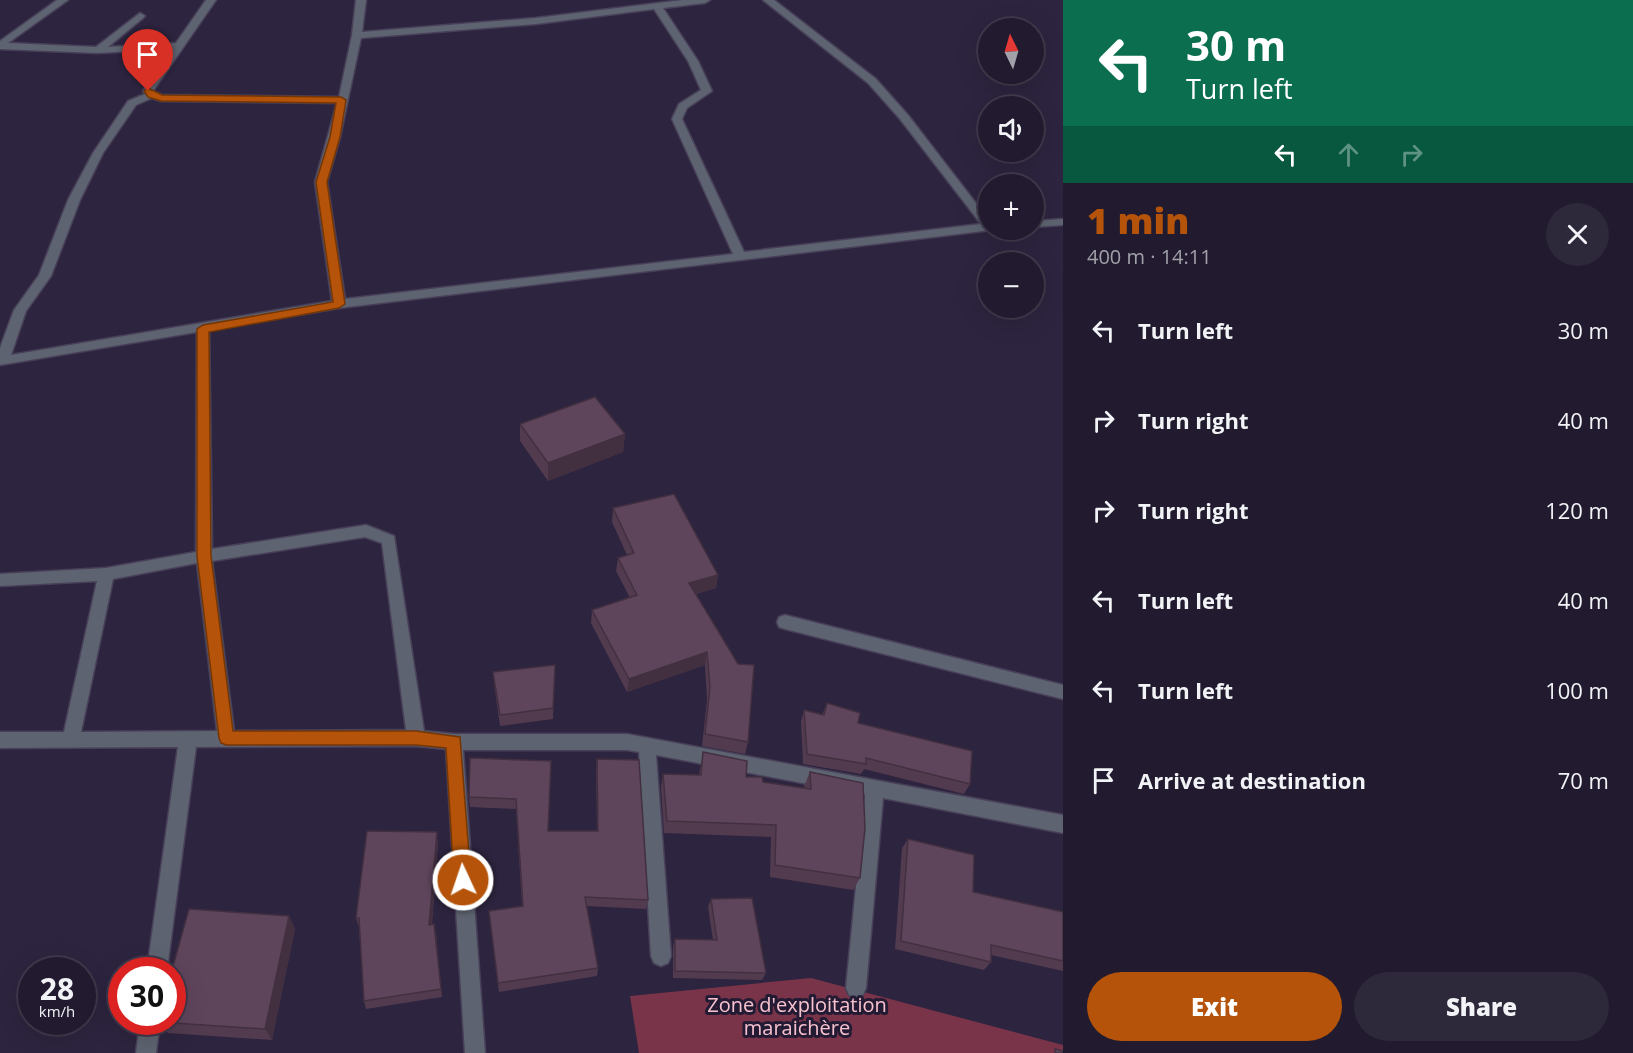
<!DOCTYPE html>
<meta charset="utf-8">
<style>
:root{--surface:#221b2f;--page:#2e283b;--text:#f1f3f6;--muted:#a2a1aa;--line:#3f394b;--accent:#b45309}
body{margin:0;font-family:"Open Sans",sans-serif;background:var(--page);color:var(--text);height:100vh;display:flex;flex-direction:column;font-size:22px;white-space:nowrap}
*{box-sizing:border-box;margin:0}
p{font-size:20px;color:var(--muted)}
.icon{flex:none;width:33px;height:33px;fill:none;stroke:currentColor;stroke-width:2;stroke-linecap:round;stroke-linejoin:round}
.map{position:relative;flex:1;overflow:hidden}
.panel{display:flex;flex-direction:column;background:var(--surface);width:570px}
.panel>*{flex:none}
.banner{background:#0b6e4f;color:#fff;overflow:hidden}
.needle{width:39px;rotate:355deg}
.tools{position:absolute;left:978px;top:18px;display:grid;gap:12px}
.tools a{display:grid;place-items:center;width:66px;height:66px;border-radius:50%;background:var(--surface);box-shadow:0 6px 24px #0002,0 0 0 2px var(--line);font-size:30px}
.speed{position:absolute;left:18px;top:957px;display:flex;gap:12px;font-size:30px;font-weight:700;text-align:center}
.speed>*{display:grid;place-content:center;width:78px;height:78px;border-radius:50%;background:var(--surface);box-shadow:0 6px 24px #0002,0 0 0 2px var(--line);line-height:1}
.speed small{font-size:15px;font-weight:400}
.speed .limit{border:9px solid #d22;background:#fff;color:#111}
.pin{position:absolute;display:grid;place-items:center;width:51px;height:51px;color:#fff;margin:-62px -26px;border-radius:50% 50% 50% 0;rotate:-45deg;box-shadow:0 0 6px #0007}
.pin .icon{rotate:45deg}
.me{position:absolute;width:66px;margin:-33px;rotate:357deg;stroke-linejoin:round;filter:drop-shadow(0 0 4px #0008)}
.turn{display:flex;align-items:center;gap:21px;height:126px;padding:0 24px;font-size:27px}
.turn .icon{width:78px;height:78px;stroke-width:2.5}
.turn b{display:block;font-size:42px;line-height:51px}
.lanes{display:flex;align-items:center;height:57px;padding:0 24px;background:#0003;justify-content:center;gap:30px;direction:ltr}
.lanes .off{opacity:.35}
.round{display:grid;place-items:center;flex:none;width:63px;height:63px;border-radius:32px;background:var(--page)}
.summary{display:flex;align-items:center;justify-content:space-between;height:102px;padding:0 24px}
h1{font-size:36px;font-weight:800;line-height:45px;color:var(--accent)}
.primary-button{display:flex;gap:12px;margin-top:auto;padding:12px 24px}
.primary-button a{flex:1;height:69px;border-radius:36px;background:var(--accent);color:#fff;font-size:24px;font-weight:800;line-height:69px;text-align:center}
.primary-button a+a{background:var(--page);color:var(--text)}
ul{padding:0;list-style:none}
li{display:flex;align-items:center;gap:18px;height:90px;padding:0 24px}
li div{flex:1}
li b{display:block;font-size:22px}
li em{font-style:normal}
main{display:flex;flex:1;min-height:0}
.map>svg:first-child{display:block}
</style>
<main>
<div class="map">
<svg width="1063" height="1053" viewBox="0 0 1063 1053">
<rect width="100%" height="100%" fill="#2d243f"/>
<path fill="#793449" d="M 811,978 L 1063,1045 L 1063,1053 L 639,1053 L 630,996 Z"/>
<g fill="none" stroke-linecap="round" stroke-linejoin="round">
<g stroke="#484059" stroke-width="3">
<path id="street" d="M 57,0 L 68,0 L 8,43 L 96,47 L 140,13 L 145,16 L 143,18 L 108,47 L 176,43 L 206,0 L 216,0 L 153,91 L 162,95 L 339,97 L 352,35 L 356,0 L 366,0 L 362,32 L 536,18 L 683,0 L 710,0 L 705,3 L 663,8 L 698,61 L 712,91 L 687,108 L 682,119 L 744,252 L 981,224 L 900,119 L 868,83 L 763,0 L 774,0 L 876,79 L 908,115 L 988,219 L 988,230 L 992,230 L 339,308 L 209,330 L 212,549 L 366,525 L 394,536 L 424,731 L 454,734 L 627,734 L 1063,815 L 1063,833 L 883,798 L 866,988 L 863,995 L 856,998 L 849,995 L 846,988 L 865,795 L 656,755 L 671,956 L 668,963 L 661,966 L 654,963 L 651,956 L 639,752 L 627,750 L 463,750 L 485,1053 L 465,1053 L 446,749 L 416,746 L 196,747 L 167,970 L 147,970 L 178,747 L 0,748 L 0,732 L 64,732 L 97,581 L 0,586 L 0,574 L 106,568 L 196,552 L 197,332 L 0,365 L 0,348 L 14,310 L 39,275 L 68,200 L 93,153 L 128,101 L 145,94 L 143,91 L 172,49 L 98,53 L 0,49 L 0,41 ZM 654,9 L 688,61 L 701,90 L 679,104 L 672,119 L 733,254 L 345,299 L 327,182 L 340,137 L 361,38 L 536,24 ZM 152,98 L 161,101 L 337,103 L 315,182 L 332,301 L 11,355 L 26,311 L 51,276 L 80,200 L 103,153 L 136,105 ZM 365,537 L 382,543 L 406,730 L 234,731 L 212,561 ZM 197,563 L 217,731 L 81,732 L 113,579 Z
M 1063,219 L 1063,225 L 1034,227 L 1034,221 Z
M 785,615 L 1063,685 L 1063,699 L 785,629 L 779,627 L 777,622 L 779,617 Z
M 140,1022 L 160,1022 L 156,1053 L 136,1053 Z"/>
</g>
<use href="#street" fill="#5d6370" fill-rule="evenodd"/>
</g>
<path fill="#523b4f" d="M 520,424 L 625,434 L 623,452 L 548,481 L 520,441 Z
M 613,508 L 718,575 L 716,588 L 696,594 L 748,742 L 745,754 L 702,746 L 707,700 L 705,665 L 627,692 L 591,623 L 592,610 L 630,598 L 616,571 L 618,558 L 627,555 L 612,522 Z
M 555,665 L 553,719 L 500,726 L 494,683 L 493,672 Z
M 827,703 L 858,723 L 970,784 L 964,794 L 864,769 L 861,774 L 803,764 L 801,721 L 804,710 L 822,715 Z
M 703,752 L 746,777 L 763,782 L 804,788 L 804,786 L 810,772 L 860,878 L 853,890 L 770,877 L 771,837 L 664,833 L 661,787 L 663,774 L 699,775 Z
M 597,759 L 648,900 L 646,909 L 586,906 L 598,968 L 597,976 L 499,992 L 489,911 L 522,906 L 516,809 L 470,807 L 469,797 L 551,761 L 548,831 L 597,831 L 596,770 Z
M 908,839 L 973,892 L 1063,912 L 1063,971 L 991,955 L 991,962 L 984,970 L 895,949 L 902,848 Z
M 438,842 L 432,924 L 436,933 L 442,997 L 366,1009 L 364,1001 L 359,927 L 356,918 Z
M 711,899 L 766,973 L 762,980 L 673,978 L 673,947 L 675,939 L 713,940 L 708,907 Z
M 289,916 L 295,929 L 272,1040 L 168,1033 L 159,1022 Z"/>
<path fill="#423040" d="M 625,434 L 623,452 L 548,481 L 548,463 Z
M 718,575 L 716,588 L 687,596 L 689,583 Z
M 707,652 L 705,665 L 627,692 L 629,679 Z
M 437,832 L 438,842 L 431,933 L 429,925 Z
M 289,916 L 295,929 L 272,1040 L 265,1029 Z
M 434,924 L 436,933 L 442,997 L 441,989 Z"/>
<path fill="#5f455c" stroke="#423040" stroke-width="1.5" d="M 595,397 L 625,434 L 548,463 L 520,424 Z
M 674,494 L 718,575 L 689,583 L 738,664 L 754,665 L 748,742 L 705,734 L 710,687 L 707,652 L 629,679 L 592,610 L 637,595 L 618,558 L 634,553 L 613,508 Z
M 555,665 L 553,708 L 500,715 L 493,672 Z
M 827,703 L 860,713 L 858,723 L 972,751 L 970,784 L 866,758 L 866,764 L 807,754 L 804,710 L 824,715 Z
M 703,752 L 747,761 L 746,777 L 762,777 L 763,782 L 811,789 L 810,772 L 863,783 L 865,828 L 860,878 L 775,865 L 776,825 L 667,821 L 663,774 L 701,775 Z
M 470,758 L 551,761 L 548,831 L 598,831 L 597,759 L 639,760 L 648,900 L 585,897 L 598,968 L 498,983 L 489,911 L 523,906 L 516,799 L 469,797 Z
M 367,831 L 437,832 L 429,925 L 434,924 L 441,989 L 364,1001 L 359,918 L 356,918 Z
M 908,839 L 974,855 L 973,892 L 1063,912 L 1063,961 L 991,945 L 991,962 L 901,941 Z
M 752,898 L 766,973 L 675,971 L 675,939 L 717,940 L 711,899 Z
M 189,909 L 289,916 L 265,1029 L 159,1022 L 172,1022 L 172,970 Z
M 1055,1049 L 1063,1051 L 1063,1053 L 1055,1053 Z"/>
<path fill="#b45309" stroke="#753606" stroke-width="1.5" d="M 148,88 L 162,95 L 341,97 L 346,100 L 340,137 L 327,182 L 345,304 L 339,308 L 209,332 L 211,556 L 233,731 L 416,731 L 460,737 L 471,880 L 469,886 L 463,889 L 457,886 L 454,880 L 446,748 L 416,745 L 226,745 L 221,743 L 219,738 L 197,556 L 197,329 L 203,325 L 333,302 L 316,182 L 330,137 L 336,103 L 161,101 L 148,97 L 144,91 Z"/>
<g text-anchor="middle" stroke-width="6" stroke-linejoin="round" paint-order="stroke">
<g font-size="20" fill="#f7c1ce" stroke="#231a34">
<text x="797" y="1012">Zone d'exploitation<tspan x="797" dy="23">maraichère</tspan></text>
</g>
</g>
</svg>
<div class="tools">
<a><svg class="needle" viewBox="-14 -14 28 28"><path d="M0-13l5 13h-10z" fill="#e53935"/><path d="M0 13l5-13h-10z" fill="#a2a1aa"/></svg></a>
<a><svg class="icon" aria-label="sound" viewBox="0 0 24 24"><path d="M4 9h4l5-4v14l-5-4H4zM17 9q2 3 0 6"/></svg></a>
<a>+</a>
<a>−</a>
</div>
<div class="speed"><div>28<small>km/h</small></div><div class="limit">30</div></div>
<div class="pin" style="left:148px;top:91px;background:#d93025"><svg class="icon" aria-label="arrive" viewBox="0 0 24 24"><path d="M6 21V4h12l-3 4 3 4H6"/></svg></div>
<svg class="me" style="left:463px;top:880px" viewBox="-20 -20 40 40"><circle r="17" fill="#b45309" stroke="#fff" stroke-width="3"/><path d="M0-11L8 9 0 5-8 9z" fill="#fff"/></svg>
</div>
<section class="panel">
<div class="banner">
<div class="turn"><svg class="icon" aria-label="left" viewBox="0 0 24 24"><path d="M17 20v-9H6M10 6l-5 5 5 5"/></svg><div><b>30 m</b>Turn left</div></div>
<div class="lanes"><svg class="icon" aria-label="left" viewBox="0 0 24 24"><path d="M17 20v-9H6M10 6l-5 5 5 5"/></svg><svg class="icon off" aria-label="ahead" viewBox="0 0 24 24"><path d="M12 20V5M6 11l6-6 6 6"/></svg><svg class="icon off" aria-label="right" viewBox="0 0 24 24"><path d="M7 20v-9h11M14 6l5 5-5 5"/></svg></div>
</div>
<div class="summary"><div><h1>1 min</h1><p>400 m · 14:11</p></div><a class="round"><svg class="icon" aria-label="close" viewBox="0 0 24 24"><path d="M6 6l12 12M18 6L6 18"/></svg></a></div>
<ul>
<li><svg class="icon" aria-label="left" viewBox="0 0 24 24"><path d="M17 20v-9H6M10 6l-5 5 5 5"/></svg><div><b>Turn left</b></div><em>30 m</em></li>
<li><svg class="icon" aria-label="right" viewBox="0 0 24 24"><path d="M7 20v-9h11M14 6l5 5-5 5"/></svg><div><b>Turn right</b></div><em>40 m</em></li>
<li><svg class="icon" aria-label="right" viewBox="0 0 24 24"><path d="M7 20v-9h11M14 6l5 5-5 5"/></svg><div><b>Turn right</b></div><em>120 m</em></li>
<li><svg class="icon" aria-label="left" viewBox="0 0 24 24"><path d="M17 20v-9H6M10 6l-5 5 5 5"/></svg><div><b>Turn left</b></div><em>40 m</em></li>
<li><svg class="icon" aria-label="left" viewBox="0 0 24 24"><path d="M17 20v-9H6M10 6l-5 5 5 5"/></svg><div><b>Turn left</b></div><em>100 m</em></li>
<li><svg class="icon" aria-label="arrive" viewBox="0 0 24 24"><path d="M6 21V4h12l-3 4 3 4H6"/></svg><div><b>Arrive at destination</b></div><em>70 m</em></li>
</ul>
<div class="primary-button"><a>Exit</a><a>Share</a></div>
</section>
</main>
